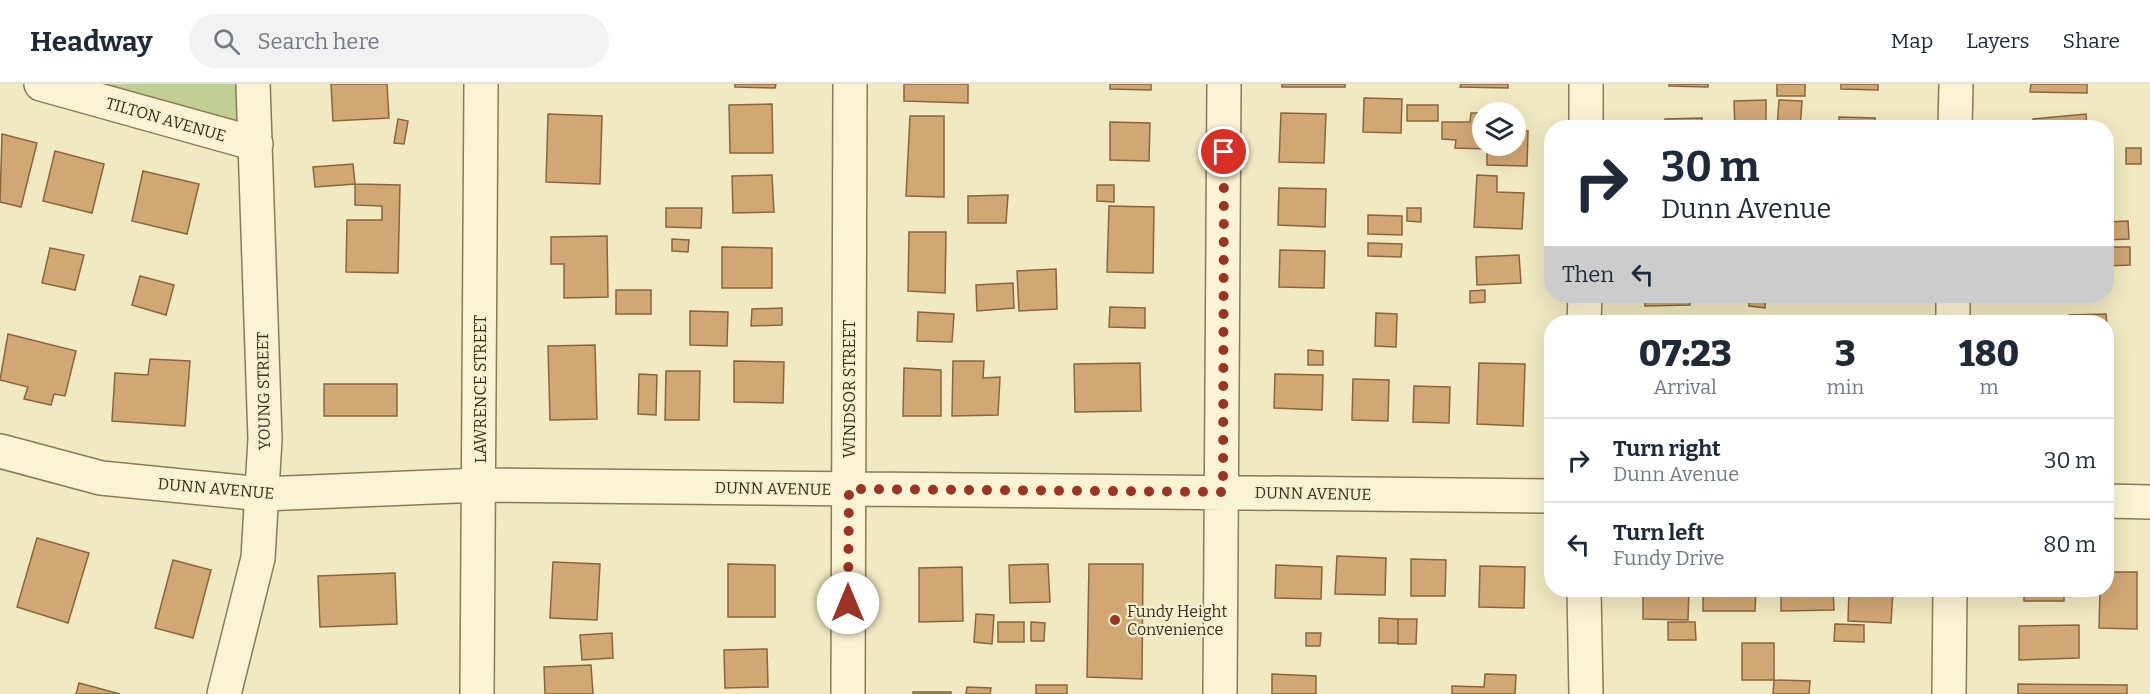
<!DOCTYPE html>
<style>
:root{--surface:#fff;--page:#f2f2f3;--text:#1f2937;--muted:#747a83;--line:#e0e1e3}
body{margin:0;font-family:Bitter,serif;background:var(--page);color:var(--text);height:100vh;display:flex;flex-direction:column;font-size:22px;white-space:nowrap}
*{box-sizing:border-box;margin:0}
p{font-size:20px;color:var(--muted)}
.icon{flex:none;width:33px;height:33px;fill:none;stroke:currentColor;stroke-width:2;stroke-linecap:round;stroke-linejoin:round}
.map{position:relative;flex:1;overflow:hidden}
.drawer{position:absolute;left:1544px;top:231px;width:570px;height:282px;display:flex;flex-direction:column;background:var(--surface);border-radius:24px;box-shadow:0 6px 24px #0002}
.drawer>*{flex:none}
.top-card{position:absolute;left:1544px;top:36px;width:570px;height:183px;border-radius:24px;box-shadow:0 6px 24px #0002;background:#fff;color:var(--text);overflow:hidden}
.buttons{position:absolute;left:1472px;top:18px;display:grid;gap:12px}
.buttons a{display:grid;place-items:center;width:54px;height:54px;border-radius:50%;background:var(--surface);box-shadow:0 6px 24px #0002;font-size:30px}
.pin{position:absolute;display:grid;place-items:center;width:51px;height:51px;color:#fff;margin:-26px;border:3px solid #fff;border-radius:50%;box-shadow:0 2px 6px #0007}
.me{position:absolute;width:66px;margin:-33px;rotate:0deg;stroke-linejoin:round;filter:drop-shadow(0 0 4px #0008)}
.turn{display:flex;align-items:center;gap:21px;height:126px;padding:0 18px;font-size:27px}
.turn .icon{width:78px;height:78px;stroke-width:2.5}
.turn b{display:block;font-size:42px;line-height:51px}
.then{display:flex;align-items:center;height:57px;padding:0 18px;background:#0003;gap:12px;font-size:22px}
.eta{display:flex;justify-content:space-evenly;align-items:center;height:102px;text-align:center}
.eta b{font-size:36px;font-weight:800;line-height:42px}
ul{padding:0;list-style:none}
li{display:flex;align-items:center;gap:18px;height:84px;padding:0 18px;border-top:2px solid var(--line)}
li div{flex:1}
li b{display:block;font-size:22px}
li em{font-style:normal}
header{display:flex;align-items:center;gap:36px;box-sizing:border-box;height:84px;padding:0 30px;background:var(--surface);border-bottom:2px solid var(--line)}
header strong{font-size:28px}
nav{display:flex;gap:33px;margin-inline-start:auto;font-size:21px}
.search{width:420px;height:54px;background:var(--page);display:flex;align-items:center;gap:15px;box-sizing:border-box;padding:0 21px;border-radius:33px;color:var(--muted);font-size:22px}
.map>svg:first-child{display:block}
</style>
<header>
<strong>Headway</strong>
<div class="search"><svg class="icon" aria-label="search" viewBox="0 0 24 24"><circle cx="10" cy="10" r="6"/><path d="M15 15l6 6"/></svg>Search here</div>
<nav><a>Map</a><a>Layers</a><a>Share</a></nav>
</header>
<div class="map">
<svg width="2150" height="610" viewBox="0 0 2150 610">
<rect width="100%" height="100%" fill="#f0e9c1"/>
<path fill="#c0cf94" d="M 41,0 L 253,0 L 256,60 Z"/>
<path fill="#d1a774" stroke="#8b663c" stroke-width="1.5" d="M 331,0 L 387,0 L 389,34 L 333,37 Z
M 735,0 L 776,0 L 775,4 L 735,3 Z
M 904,0 L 968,0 L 968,19 L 904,17 Z
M 1110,0 L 1151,0 L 1151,6 L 1110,5 Z
M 1282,0 L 1345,0 L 1345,3 L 1282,3 Z
M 1461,0 L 1508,0 L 1508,4 L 1460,3 Z
M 1669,0 L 1708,0 L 1708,3 L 1669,2 Z
M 1777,0 L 1805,0 L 1805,12 L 1777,12 Z
M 1841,0 L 1878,0 L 1878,6 L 1841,5 Z
M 2031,0 L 2087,0 L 2087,9 L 2030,8 Z
M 1364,14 L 1402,15 L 1401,49 L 1363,48 Z
M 1766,16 L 1766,44 L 1735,44 L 1734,17 Z
M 1779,16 L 1802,17 L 1800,44 L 1777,44 Z
M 772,20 L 773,69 L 730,69 L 729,21 Z
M 1407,21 L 1438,21 L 1438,37 L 1407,37 Z
M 1281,29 L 1326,30 L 1324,79 L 1279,78 Z
M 1471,29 L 1482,29 L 1482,62 L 1515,62 L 1515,29 L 1519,29 L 1519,47 L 1528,47 L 1527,82 L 1487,81 L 1487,65 L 1455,64 L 1456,56 L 1442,55 L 1442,38 L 1470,38 Z
M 548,30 L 602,32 L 600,100 L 546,98 Z
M 2086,30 L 2087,44 L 2034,44 L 2033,35 Z
M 910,32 L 944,32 L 944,113 L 906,112 Z
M 1839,33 L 1875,34 L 1875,44 L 1839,44 Z
M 1702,34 L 1702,44 L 1665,44 L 1665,35 Z
M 398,35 L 408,37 L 404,60 L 394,59 Z
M 1110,38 L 1150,39 L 1149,77 L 1110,76 Z
M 2,50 L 37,59 L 21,123 L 0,118 Z
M 2126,64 L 2141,64 L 2141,80 L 2126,80 Z
M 55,67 L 104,80 L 92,129 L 43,117 Z
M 353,80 L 355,100 L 315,103 L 313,83 Z
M 143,87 L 199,100 L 187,150 L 132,137 Z
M 772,91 L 774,128 L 733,129 L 732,92 Z
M 1477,91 L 1497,92 L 1497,108 L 1524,109 L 1522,145 L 1474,143 Z
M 355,100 L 400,101 L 398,189 L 346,188 L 347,136 L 382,136 L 382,122 L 355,121 Z
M 1097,101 L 1114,101 L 1114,118 L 1097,117 Z
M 1279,104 L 1326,105 L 1325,143 L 1278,141 Z
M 1008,111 L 1006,139 L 968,139 L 968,112 Z
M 1109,122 L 1154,123 L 1153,189 L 1107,188 Z
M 666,124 L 702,124 L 701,144 L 666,143 Z
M 1407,124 L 1421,124 L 1421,138 L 1407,137 Z
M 1368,131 L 1402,132 L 1402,151 L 1368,150 Z
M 2128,137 L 2129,155 L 2106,156 L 2106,138 Z
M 909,148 L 946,148 L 945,209 L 908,207 Z
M 607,152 L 608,213 L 564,214 L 564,180 L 551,180 L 551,153 Z
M 672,155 L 689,156 L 688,168 L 672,167 Z
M 1368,159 L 1402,160 L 1401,173 L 1368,172 Z
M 722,163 L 772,164 L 772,204 L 722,204 Z
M 2106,163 L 2130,163 L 2130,181 L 2106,182 Z
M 50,164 L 84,171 L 75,206 L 42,199 Z
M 1280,166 L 1325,167 L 1324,204 L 1279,203 Z
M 1519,171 L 1521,199 L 1477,201 L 1476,173 Z
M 1056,185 L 1057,225 L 1019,227 L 1017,187 Z
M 140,192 L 174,201 L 166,231 L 132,221 Z
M 1013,199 L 1014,224 L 977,227 L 976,201 Z
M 616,206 L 651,206 L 651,230 L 616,230 Z
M 1485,206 L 1485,218 L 1470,219 L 1470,207 Z
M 1645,212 L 1689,212 L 1690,221 L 1645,222 Z
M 1749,212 L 1766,212 L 1765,224 L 1749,222 Z
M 1110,223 L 1145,224 L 1145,244 L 1109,243 Z
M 782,224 L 782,241 L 751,242 L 752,225 Z
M 690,227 L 728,228 L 727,262 L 690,261 Z
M 918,228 L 954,230 L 952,258 L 917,257 Z
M 1376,229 L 1397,230 L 1396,263 L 1375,262 Z
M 2106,230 L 2107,242 L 2106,238 L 2069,238 L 2069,231 Z
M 1680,233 L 1697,233 L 1698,238 L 1680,238 Z
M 1766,236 L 1766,238 L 1741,238 L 1741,237 Z
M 8,250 L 76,267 L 65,312 L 54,310 L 51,321 L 24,315 L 28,303 L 0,296 Z
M 595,261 L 597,335 L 550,336 L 548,262 Z
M 1308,266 L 1323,267 L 1323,281 L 1308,281 Z
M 150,275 L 190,277 L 185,342 L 112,337 L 115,289 L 148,291 Z
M 734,277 L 784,278 L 783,319 L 734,318 Z
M 953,277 L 984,277 L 983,294 L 1000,293 L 998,331 L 952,332 Z
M 1140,279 L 1141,327 L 1075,328 L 1074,280 Z
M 1479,279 L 1525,280 L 1523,342 L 1477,340 Z
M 904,284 L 941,286 L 941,332 L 903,332 Z
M 666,287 L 700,287 L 699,336 L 665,336 Z
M 639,290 L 657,291 L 656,331 L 638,330 Z
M 1275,290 L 1323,291 L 1322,326 L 1274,324 Z
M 1353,295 L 1389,296 L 1388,337 L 1352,336 Z
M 324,300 L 397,300 L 397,332 L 324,332 Z
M 1414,302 L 1450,303 L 1449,339 L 1413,338 Z
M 37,454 L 89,469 L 68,539 L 17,523 Z
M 1337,472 L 1386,474 L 1385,511 L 1335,510 Z
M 1411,475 L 1446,476 L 1445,512 L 1411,512 Z
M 173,476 L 211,486 L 193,554 L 155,544 Z
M 553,478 L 600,480 L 597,536 L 550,534 Z
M 728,480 L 775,481 L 775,533 L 728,533 Z
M 1048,480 L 1050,518 L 1010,519 L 1009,481 Z
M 1089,480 L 1143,480 L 1142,595 L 1087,593 Z
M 1276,481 L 1322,483 L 1321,515 L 1275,514 Z
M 1480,482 L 1525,483 L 1524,524 L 1479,523 Z
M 962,483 L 963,537 L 919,538 L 919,484 Z
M 2106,488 L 2137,488 L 2137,545 L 2099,544 L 2100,506 L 2106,506 Z
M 395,489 L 397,540 L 320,543 L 318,492 Z
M 1643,506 L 1689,506 L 1688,536 L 1643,535 Z
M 1703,506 L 1756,506 L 1755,527 L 1703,527 Z
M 1781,506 L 1833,506 L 1834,526 L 1781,527 Z
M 1849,506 L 1893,506 L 1891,539 L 1848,537 Z
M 2024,506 L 2064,506 L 2064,517 L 2024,517 Z
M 976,530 L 994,531 L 992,560 L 974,558 Z
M 1379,534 L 1398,535 L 1398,559 L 1379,559 Z
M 1398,535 L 1417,535 L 1416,560 L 1398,560 Z
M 998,538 L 1024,538 L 1024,558 L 998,558 Z
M 1031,538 L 1045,539 L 1044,557 L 1031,557 Z
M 1668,538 L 1695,538 L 1696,556 L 1668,556 Z
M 1835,540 L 1864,541 L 1864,558 L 1834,557 Z
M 2079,541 L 2079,574 L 2019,576 L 2019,542 Z
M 612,549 L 613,574 L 582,576 L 580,551 Z
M 1306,549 L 1321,549 L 1320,562 L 1306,562 Z
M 1742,559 L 1774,559 L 1774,596 L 1742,596 Z
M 767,565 L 768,603 L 725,604 L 724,566 Z
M 591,581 L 593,610 L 545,610 L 544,583 Z
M 1272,590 L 1316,592 L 1316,610 L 1272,610 Z
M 1485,590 L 1516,591 L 1515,610 L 1452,610 L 1452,602 L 1484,603 Z
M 1774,596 L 1810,597 L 1809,610 L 1773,610 Z
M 79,599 L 120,610 L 76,610 Z
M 2018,600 L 2127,601 L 2127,610 L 2018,610 Z
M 1036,601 L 1067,601 L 1067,610 L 1036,610 Z
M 967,603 L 991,604 L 990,610 L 966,610 Z
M 913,608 L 951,608 L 951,610 L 913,610 Z"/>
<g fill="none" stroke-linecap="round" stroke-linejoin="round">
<g stroke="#8b7a57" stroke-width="36">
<path id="street" d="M 41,0 L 256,60
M 1586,44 L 1586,0
M 1955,44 L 1956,0
M 1584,238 L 1585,212
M 1953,238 L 1953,212
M 0,367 L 101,394 L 263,410 L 480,401 L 1551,412
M 2106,417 L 2150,418
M 1584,506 L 1586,610
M 224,610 L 258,474 L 265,355 L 253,0
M 477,610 L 481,0
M 848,610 L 850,0
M 1220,610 L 1224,0
M 1949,610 L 1950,506"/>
</g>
<use href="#street" stroke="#fbf4d4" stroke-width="33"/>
</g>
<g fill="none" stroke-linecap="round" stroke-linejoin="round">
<path stroke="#9d3324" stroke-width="10" stroke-dasharray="0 18" d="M 848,519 L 849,405 L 1223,408 L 1224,68"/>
</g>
<circle fill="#9d3324" stroke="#f7f1d1" stroke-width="2" cx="1115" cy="536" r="6"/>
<g text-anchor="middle" stroke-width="4.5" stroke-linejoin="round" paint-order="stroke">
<g font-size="16" fill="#3a2e1c" stroke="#f7f1d1">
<text transform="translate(166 35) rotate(16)" y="6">TILTON AVENUE</text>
<text transform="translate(480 305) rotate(-90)" y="6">LAWRENCE STREET</text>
<text transform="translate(849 305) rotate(-90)" y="6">WINDSOR STREET</text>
<text transform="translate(263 307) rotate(-91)" y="6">YOUNG STREET</text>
<text transform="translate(216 404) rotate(5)" y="6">DUNN AVENUE</text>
<text transform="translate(773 404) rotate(1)" y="6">DUNN AVENUE</text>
<text transform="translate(1313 409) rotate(1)" y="6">DUNN AVENUE</text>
</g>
<g font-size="16" fill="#3a2e1c" stroke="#f7f1d1" text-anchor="start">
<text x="1127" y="533">Fundy Height<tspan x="1127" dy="18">Convenience</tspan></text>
</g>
</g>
</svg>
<div class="buttons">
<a><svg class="icon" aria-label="layers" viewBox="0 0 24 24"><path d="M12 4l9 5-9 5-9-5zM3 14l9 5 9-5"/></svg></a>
</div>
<div class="pin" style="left:1224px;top:68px;background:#d93025"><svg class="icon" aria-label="arrive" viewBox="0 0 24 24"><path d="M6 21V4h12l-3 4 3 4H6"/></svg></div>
<svg class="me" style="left:848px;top:519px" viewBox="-20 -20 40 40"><circle r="19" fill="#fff"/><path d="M0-13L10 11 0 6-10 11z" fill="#9d3324"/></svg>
<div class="top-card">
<div class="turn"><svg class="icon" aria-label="right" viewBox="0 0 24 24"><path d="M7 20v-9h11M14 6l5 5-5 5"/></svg><div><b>30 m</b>Dunn Avenue</div></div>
<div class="then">Then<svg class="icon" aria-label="left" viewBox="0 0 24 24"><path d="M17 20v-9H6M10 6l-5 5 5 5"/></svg></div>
</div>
<section class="drawer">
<div class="eta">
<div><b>07:23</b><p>Arrival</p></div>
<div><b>3</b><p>min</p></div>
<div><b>180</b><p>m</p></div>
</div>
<ul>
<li><svg class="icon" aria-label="right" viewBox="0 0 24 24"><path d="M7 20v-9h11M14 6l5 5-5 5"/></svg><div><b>Turn right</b><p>Dunn Avenue</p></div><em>30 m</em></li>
<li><svg class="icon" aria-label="left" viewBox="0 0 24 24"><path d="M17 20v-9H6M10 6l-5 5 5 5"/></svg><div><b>Turn left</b><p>Fundy Drive</p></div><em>80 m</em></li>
</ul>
</section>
</div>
